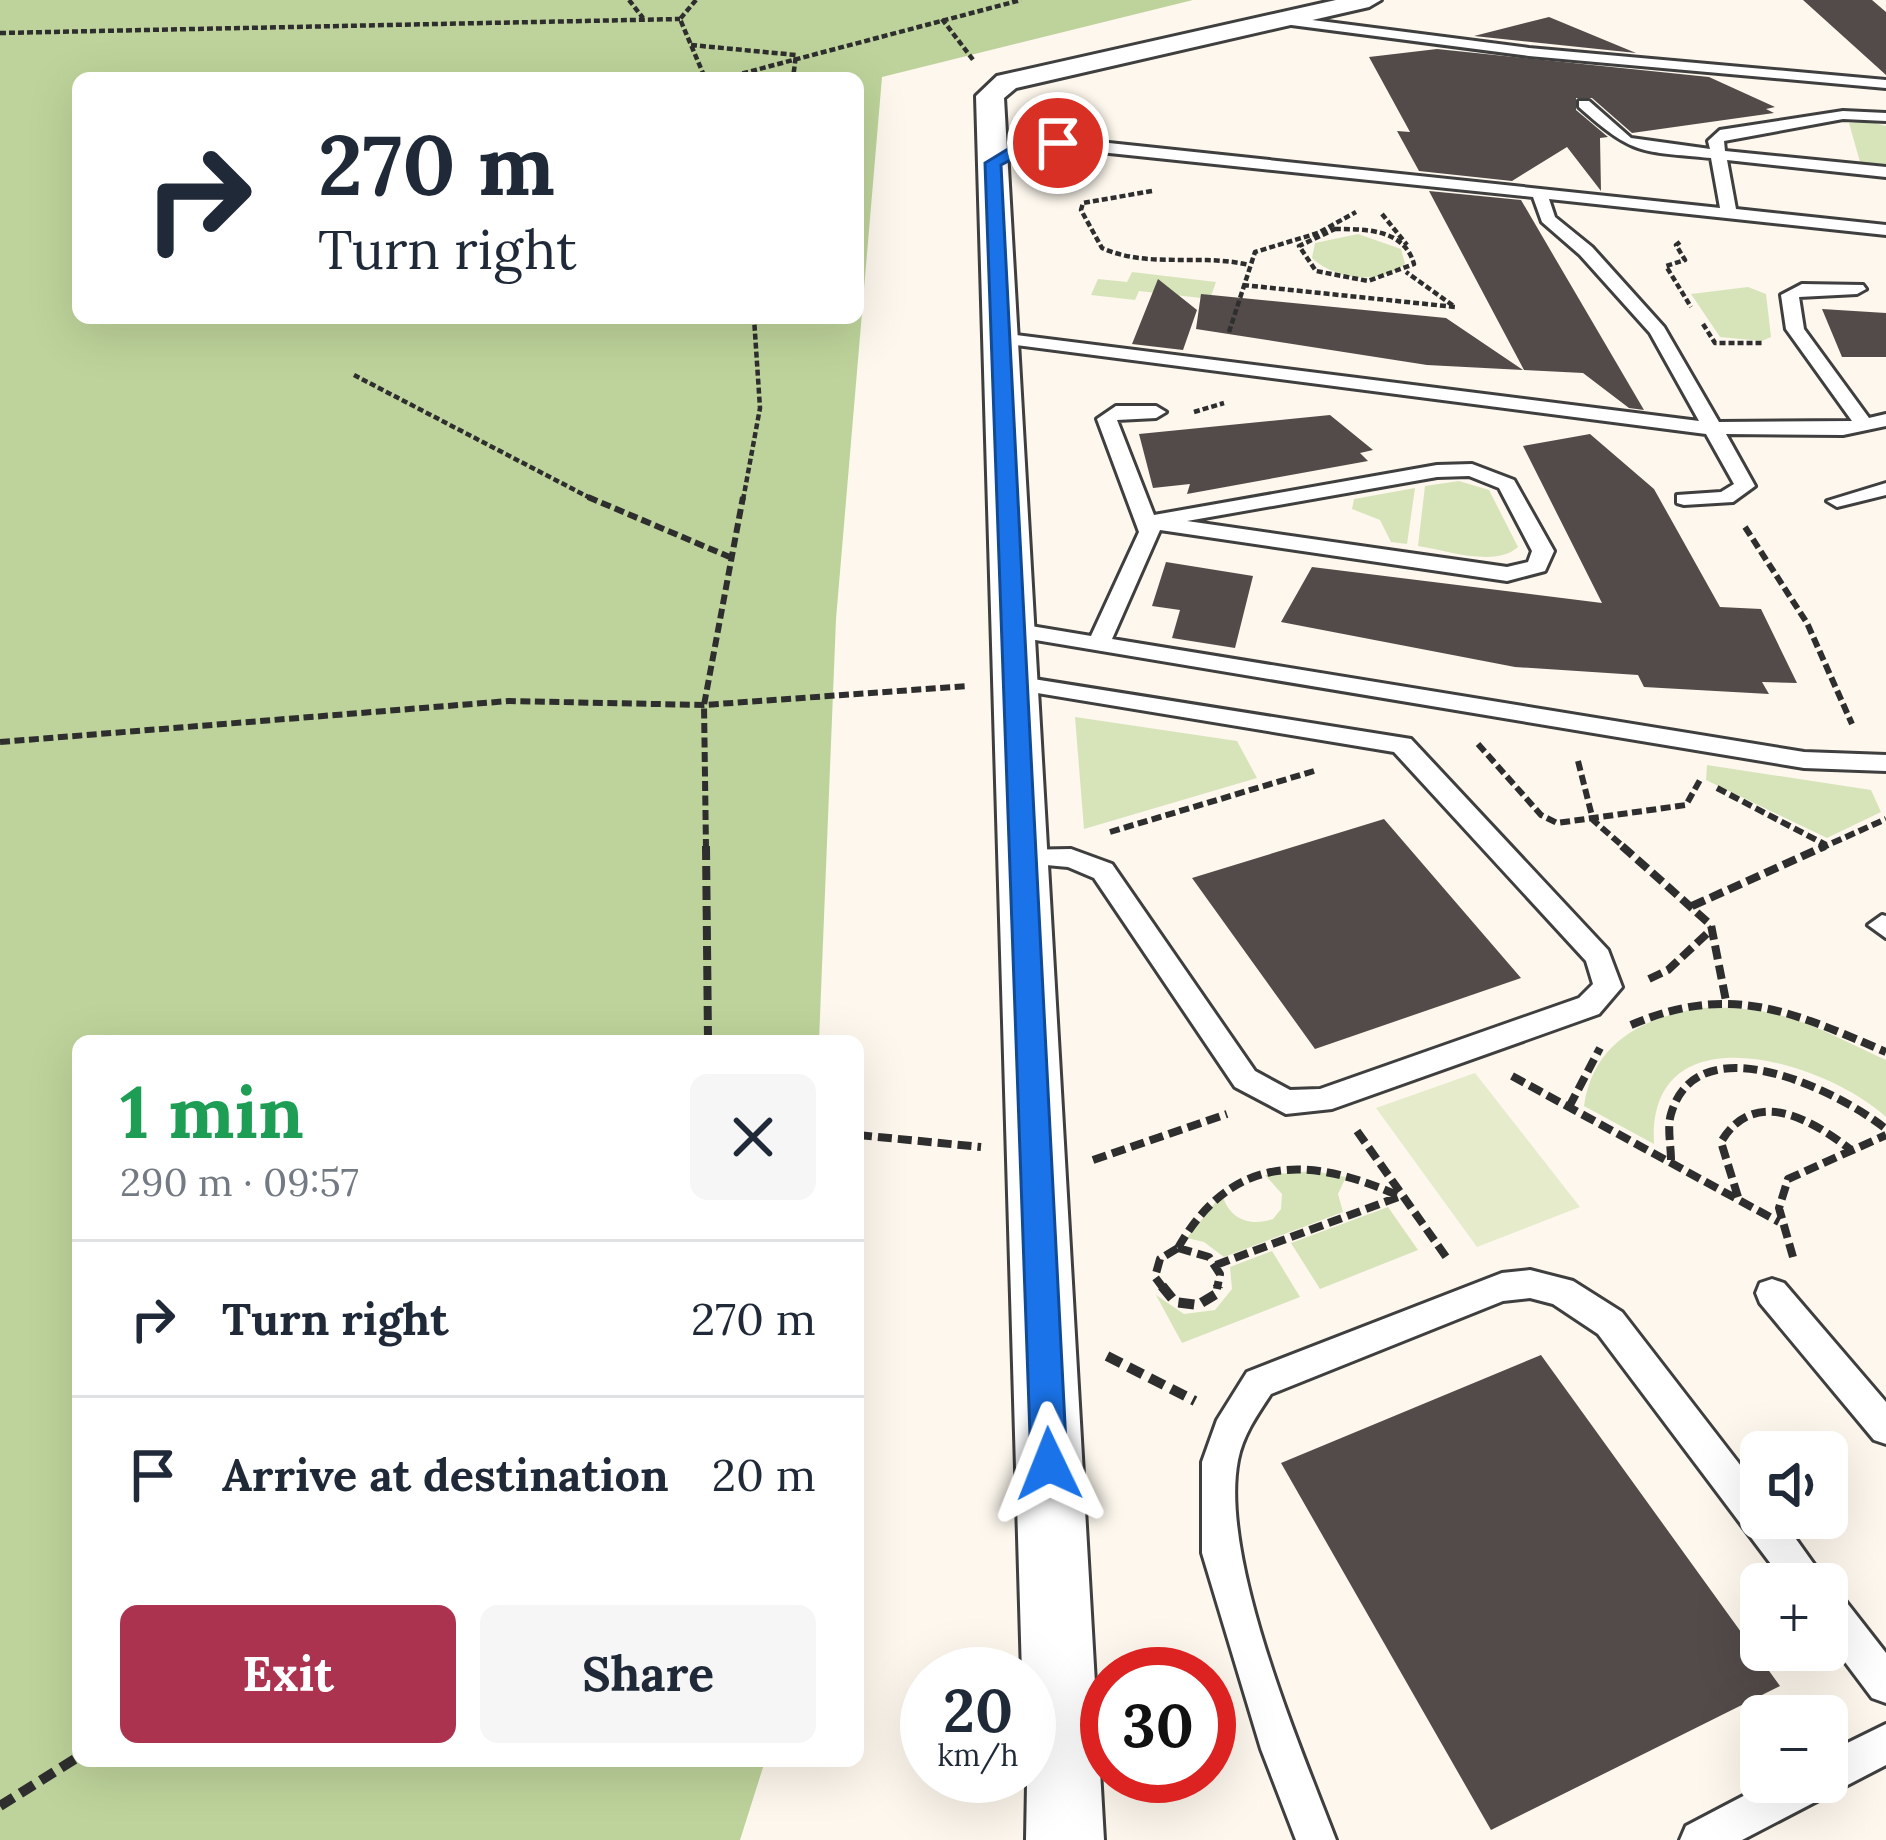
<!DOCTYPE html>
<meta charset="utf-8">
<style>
:root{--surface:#fff;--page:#f6f6f7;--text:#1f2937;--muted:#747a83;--line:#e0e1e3;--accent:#ac334f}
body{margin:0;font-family:Lora,serif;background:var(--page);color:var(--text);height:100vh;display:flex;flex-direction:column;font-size:45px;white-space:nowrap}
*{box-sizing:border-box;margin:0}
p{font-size:39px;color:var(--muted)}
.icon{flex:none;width:66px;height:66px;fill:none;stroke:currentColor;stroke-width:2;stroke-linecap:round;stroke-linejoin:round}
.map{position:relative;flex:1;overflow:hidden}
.side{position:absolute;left:72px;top:1035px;width:792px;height:732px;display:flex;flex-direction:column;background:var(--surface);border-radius:18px;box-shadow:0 12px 48px #0002}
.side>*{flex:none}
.hud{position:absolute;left:72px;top:72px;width:792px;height:252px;border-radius:18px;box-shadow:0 12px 48px #0002;background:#fff;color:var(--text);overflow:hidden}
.controls{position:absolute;left:1740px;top:1431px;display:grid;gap:24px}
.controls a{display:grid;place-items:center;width:108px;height:108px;border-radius:18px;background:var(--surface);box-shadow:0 12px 48px #0002;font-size:60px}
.speed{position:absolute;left:900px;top:1647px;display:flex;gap:24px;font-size:60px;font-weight:700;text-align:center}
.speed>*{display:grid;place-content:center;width:156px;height:156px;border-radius:50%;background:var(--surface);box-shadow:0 12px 48px #0002;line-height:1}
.speed small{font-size:30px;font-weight:400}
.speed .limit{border:18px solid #d22;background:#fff;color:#111}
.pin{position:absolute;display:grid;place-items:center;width:102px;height:102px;color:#fff;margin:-51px;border:6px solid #fff;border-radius:50%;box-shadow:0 3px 12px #0007}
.me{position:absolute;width:132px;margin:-66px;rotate:358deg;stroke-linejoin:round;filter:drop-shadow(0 0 9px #0008)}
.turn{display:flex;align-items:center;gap:42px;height:252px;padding:0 48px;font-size:54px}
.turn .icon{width:156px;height:156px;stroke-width:2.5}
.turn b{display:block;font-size:84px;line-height:102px}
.round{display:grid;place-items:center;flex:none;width:126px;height:126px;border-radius:18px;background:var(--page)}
.headline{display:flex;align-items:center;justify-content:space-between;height:204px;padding:0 48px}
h1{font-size:72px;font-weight:700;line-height:90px;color:#1e9e55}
.cta{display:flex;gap:24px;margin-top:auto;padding:24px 48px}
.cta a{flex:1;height:138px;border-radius:18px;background:var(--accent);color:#fff;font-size:48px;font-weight:700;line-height:138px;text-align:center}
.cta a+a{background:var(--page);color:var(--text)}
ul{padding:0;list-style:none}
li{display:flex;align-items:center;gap:36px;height:156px;padding:0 48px;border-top:3px solid var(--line)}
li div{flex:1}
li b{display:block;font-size:45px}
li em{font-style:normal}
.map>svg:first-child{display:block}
</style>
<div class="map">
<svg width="1886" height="1840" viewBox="0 0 1886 1840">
<rect width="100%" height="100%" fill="#fdf7ed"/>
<path fill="#d7e4ba" d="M 1868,121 L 1886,126 L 1886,165 L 1860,162 L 1849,123 Z
M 1358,234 L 1401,249 L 1405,264 C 1380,286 1334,279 1312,258 L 1315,243 Z
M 1132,272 L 1216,282 L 1210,299 L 1139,291 L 1135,300 L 1091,295 L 1098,279 L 1127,282 Z
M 1748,287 L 1766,294 L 1771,337 L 1762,341 L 1720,337 L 1691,294 Z
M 1459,481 L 1489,490 L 1518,547 C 1495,568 1446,550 1418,546 L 1425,486 Z
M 1415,488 L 1407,544 L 1391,542 L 1380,520 L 1352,509 L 1354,499 Z
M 1075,717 L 1237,741 L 1257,778 L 1084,829 Z
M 1707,765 L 1871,790 L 1881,812 L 1827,838 L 1706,780 Z
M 1700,1008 C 1784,1005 1814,1027 1886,1060 L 1886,1117 C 1825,1061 1647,1007 1654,1144 L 1584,1106 C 1593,1043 1642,1018 1700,1008 Z
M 1313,1171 L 1346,1177 L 1338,1194 L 1343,1212 L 1224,1257 L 1204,1242 L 1187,1238 L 1222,1194 C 1229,1219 1249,1227 1273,1219 L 1281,1209 L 1282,1194 L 1265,1175 Z
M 1388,1207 L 1418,1250 L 1320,1289 L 1291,1243 Z
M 1272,1251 L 1300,1297 L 1182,1343 L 1156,1295 L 1184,1314 L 1215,1310 L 1232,1289 L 1230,1267 Z"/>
<path fill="#bed39b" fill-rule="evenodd" d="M 0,0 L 1193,0 L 882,77 L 836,619 L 819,1041 L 78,1041 L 78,1761 L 765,1761 L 740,1840 L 0,1840 ZM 78,78 L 858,78 L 858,318 L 78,318 Z"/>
<path fill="#e6eccb" d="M 1475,1073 L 1580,1207 L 1477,1247 L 1376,1108 Z"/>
<path fill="#534b49" d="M 1803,0 L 1872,0 L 1886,12 L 1886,75 Z
M 1549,17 L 1636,53 L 1474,36 Z
M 1437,49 L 1709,77 L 1775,107 L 1766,109 L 1774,113 L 1632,133 L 1592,98 L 1576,98 L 1576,110 L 1608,137 L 1600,138 L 1601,191 L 1567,147 L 1512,181 L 1419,171 L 1397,131 L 1410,132 L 1369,57 Z
M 1429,191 L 1521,200 L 1644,410 L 1629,408 L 1583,373 L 1524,370 Z
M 1158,279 L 1197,310 L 1183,350 L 1132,344 Z
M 1201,294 L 1446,318 L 1523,370 L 1427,365 L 1196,329 Z
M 1822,309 L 1886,313 L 1886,357 L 1842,357 Z
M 1330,415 L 1373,450 L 1360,453 L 1368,461 L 1187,494 L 1190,484 L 1153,488 L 1139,434 Z
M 1590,434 L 1654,489 L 1720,607 L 1761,609 L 1797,683 L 1762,682 L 1769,694 L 1644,687 L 1638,675 L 1515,667 L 1281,622 L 1312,567 L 1602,603 L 1523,446 Z
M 1166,562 L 1253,576 L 1235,648 L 1172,638 L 1180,610 L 1152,606 Z
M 1384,819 L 1521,978 L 1315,1049 L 1192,878 Z
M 1541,1355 L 1780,1686 L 1491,1830 L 1281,1463 Z"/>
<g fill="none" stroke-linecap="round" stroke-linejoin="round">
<g stroke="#3f3f3f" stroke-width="6">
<path id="lane" d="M 1281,16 L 1529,48 L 1886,80 L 1886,88 L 1529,56 L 1276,23 Z
M 1579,101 L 1589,101 L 1631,138 L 1710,149 L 1708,141 L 1720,130 L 1843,111 L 1886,113 L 1886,121 L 1843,119 L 1724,141 L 1725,151 L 1886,167 L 1886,177 L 1727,160 L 1736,209 L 1886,225 L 1886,235 L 1549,199 L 1555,217 L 1592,247 L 1664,327 L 1719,422 L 1852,421 L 1786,329 L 1781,295 L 1802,284 L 1863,285 L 1866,289 L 1857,294 L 1799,297 L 1804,329 L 1869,418 L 1886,414 L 1886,426 L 1843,435 L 1726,434 L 1755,486 L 1733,502 L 1684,505 L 1677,503 L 1677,495 L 1721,492 L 1734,484 L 1706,434 L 1000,343 L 991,338 L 1000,333 L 1699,421 L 1650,333 L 1580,255 L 1542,222 L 1533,197 L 1071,149 L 1032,150 L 993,168 L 985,163 L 1024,143 L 1071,139 L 1720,208 L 1711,158 C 1640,151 1634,156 1579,107 Z
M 1116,406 L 1156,406 L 1166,412 L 1156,418 L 1117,420 L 1154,515 L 1437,465 L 1472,464 L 1514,480 L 1554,551 L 1545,571 L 1507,581 L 1160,530 L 1112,639 L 1804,752 L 1886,755 L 1886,771 L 1804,768 L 1005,635 L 1002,630 L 1013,623 L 1091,636 L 1139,532 L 1097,419 ZM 1469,476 L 1499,488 L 1532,551 L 1528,562 L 1507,567 L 1187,521 L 1437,477 Z
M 1886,483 L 1886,495 L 1837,507 L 1827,501 Z
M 1015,676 L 1411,739 L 1608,950 L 1622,987 L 1599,1014 L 1332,1109 L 1286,1114 L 1235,1087 L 1094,878 L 1068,867 L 1014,862 L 1010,856 L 1014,850 L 1071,849 L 1112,864 L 1255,1071 L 1290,1090 L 1320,1089 L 1579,998 L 1593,984 L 1586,961 L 1394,752 L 1007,688 L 1003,683 L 1007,678 Z
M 1882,915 L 1886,916 L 1886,938 L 1868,925 Z
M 1530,1270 L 1573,1281 L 1622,1312 L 1761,1492 L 1761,1518 L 1781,1518 L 1828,1584 L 1786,1584 L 1598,1334 L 1553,1304 L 1530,1298 L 1503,1301 L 1271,1394 C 1257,1415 1243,1435 1238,1460 C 1219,1557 1300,1746 1336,1840 L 1296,1840 L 1261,1749 L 1202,1553 L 1202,1462 L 1217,1420 L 1247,1372 L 1502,1273 Z
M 1772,1279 L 1784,1283 L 1886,1402 L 1886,1444 L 1874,1440 L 1760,1303 L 1756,1293 L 1760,1283 Z
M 1827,1588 L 1840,1594 L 1886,1653 L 1886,1703 L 1872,1698 L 1827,1638 Z
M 1886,1724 L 1886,1765 L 1742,1840 L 1680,1840 L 1686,1826 L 1770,1782 L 1827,1782 L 1827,1753 Z"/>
</g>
<g stroke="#3f3f3f" stroke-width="6">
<path id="street" d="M 1336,0 L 1381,0 L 1369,7 L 1016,88 L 1004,98 L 1104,1840 L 1026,1840 L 1029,1674 L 1022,1674 L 976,96 L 997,76 Z"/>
</g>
<path stroke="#2e2e2e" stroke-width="4.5" stroke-dasharray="6 3" stroke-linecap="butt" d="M 629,0 L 643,18
M 696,0 L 680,19 L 705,78
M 942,19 L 974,61
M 0,33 L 680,19
M 691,45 L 796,55 L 793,78
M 725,78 L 1021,0
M 1152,191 L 1083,203 L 1081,210 L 1102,248 C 1149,269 1200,253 1249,265
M 1382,214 L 1407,245
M 1335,229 C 1366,229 1404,229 1414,264 L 1368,281 L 1316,271 L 1299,246 Z
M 1680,242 L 1676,245 L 1685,260 L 1666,266 L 1691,307
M 1243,285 L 1455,307 L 1406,272
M 1703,324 L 1715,343 L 1762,343
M 1229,332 L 1255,252 L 1318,233 L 1356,212
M 354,375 L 594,500
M 1194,412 L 1224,403
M 743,500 L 760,408 L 754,318"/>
<path stroke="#2e2e2e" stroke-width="6" stroke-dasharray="10 4.5" stroke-linecap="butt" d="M 588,497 L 732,558
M 1745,527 L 1807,623 L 1852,724
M 0,742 L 509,701 L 704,705 L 968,686
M 1478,744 L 1541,815 L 1557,823 L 1686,805 L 1700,780
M 1578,761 L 1593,820 L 1626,849
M 1717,788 L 1826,845
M 1110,832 L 1314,771
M 706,849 L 704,705 L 743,497
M 1819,849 L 1886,819"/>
<path stroke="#2e2e2e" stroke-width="8" stroke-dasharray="14 6" stroke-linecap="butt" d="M 706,846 L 708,1041
M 1622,846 L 1711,925 L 1726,1001
M 1692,906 L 1825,846
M 1649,979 L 1668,970 L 1713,928
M 1631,1025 C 1730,982 1793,1012 1886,1052
M 1512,1076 L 1779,1222
M 1569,1107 L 1600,1048
M 1357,1131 L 1449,1261
M 858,1135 L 981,1147
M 1093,1160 L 1227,1114
M 1671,1160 C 1671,1146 1667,1127 1671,1114 C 1698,1021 1840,1092 1886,1129
M 1738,1197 L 1721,1142 C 1754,1086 1811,1119 1851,1150
M 1178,1248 L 1209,1257 L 1220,1274 L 1217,1289
M 1178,1248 C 1231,1154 1309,1155 1399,1196
M 1793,1257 L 1779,1208 L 1788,1179 L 1886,1135
M 1216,1265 L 1401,1196
M 1164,1289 L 1155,1277 L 1160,1259 L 1178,1248"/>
<path stroke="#2e2e2e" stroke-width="10" stroke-dasharray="16 8" stroke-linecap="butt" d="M 1162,1286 L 1175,1302 L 1198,1305 L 1216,1294 L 1218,1286
M 1107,1356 L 1195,1401
M 0,1806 L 78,1757"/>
<use href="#lane" fill="#fff" fill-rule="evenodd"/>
<use href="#street" fill="#fff" fill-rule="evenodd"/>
</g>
<path fill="#1a73e8" stroke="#114b97" stroke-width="3" d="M 1058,139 L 1064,147 L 1023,153 L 1001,165 L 1067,1464 L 1061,1476 L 1049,1481 L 1036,1476 L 1031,1464 L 985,163 L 1013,146 Z"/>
</svg>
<div class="controls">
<a><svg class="icon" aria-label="sound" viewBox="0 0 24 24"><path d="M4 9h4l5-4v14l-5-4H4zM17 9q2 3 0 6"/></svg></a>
<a>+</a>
<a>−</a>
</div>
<div class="speed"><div>20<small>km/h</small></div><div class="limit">30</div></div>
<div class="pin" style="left:1058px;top:143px;background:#d93025"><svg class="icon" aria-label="arrive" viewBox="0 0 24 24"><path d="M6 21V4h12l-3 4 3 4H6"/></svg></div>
<svg class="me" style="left:1049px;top:1464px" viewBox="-20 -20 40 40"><path d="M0-17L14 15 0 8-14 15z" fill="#1a73e8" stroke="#fff" stroke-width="4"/></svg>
<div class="hud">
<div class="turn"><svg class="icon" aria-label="right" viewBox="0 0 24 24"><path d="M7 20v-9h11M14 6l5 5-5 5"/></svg><div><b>270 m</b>Turn right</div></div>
</div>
<section class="side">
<div class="headline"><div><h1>1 min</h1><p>290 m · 09:57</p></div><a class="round"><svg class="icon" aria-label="close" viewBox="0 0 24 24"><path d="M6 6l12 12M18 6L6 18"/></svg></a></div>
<ul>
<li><svg class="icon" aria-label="right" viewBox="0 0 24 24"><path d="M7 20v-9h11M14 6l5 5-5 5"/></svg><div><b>Turn right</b></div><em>270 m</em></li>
<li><svg class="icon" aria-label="arrive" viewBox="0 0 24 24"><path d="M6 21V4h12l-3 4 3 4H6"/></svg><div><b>Arrive at destination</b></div><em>20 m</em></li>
</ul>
<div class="cta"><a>Exit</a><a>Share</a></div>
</section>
</div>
